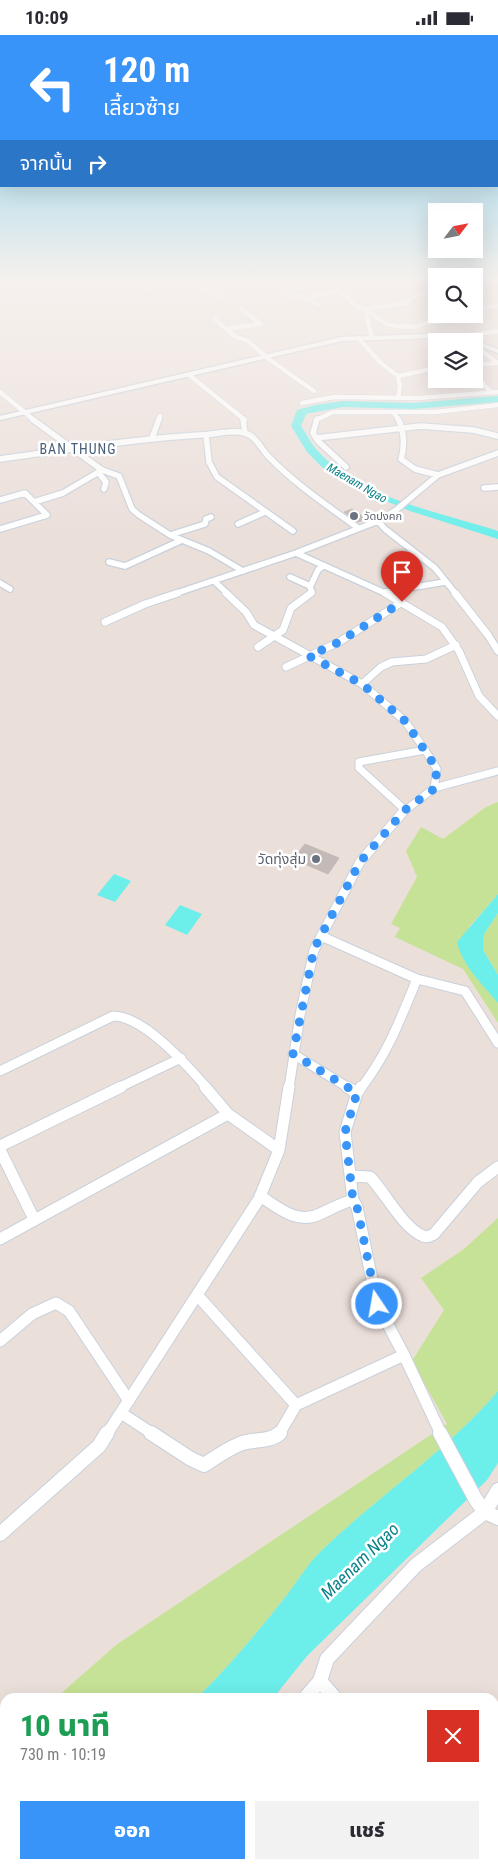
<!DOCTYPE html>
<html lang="th">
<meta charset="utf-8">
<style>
:root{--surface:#fff;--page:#f2f2f3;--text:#2b2b33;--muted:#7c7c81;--accent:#3894f9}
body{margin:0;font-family:"Roboto Condensed","Noto Sans Thai",sans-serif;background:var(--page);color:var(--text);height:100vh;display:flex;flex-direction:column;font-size:19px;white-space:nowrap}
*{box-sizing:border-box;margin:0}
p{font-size:16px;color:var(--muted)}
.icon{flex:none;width:28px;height:28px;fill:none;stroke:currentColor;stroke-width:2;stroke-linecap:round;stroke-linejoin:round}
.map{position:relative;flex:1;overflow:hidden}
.sheet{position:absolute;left:0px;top:1658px;width:499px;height:176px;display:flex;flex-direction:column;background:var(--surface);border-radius:15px 15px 0 0;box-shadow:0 5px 20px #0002}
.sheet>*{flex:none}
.guide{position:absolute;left:0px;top:0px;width:499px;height:152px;box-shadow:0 5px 20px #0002;background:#3894f9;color:#fff;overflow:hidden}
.needle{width:32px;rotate:58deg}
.tools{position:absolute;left:428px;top:168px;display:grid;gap:10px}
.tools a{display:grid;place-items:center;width:55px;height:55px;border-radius:0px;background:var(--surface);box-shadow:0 5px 20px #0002;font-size:25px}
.pin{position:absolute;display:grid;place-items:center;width:42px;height:42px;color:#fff;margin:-51px -21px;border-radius:50% 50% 50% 0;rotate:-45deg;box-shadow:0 0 5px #0007}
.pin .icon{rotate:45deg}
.me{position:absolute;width:55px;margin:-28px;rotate:348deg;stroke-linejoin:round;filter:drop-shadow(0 0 4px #0008)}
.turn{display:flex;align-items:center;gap:18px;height:105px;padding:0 20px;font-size:22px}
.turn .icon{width:65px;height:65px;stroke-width:2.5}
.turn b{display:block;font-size:35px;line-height:42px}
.then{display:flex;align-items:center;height:48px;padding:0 20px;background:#0003;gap:10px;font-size:19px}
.round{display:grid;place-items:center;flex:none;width:52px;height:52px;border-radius:0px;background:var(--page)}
.head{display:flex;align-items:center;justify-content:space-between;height:85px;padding:0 20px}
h1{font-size:30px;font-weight:800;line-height:38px;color:#1e9e55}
.action{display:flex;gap:10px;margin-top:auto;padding:10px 20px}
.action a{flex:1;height:58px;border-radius:0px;background:var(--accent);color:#fff;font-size:20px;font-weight:800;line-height:58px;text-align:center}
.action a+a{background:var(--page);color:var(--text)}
.status{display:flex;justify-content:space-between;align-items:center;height:35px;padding:0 25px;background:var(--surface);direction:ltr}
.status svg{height:14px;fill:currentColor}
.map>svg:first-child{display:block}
</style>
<div class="status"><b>10:09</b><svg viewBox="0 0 49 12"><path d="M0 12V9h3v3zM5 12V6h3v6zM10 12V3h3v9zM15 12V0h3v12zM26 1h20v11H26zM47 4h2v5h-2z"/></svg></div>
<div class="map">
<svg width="498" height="1833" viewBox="0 0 498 1833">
<rect width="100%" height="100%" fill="#ebdfda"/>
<path fill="#c6e296" d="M 498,767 L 498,859 L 469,892 L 468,931 L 498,968 L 498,988 L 463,934 L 395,902 L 400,893 L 391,889 L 417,842 L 406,816 L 421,792 L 443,804 L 486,772 Z
M 498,878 L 498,940 L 483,915 L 484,899 Z
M 498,1183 L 498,1356 C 446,1417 378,1461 320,1517 C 306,1531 295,1550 283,1565 C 256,1599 228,1632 198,1662 L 57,1662 L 116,1610 L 447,1389 L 412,1326 L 444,1275 L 421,1243 L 464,1214 Z
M 498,1678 L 498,1833 L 454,1833 L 454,1829 L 494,1829 L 494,1679 Z
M 5,1709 L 5,1829 L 16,1829 L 11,1833 L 0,1833 L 0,1713 Z
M 147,1829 L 267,1829 L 269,1833 L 148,1833 Z"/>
<path fill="#6ceeeb" d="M 114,839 L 131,846 L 115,867 L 97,860 Z
M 498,859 L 498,878 L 484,899 L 483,915 L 498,940 L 498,968 C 483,950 462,930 457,907 Z
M 180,870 L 202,879 L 187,900 L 165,890 Z
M 498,1356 L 498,1428 L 487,1445 L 307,1621 L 274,1662 L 198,1662 C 228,1632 256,1599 283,1565 C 295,1550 306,1531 320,1517 C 378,1461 446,1417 498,1356 Z
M 16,1829 L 98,1829 L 92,1833 L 11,1833 Z"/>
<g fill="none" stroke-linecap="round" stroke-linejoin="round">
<path fill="#6ceeeb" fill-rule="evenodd" d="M 498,361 L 498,367 L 414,374 L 343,372 L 306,379 L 301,391 C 306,398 310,407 316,414 C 360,464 437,476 498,496 L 498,504 L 410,476 L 352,452 L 327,437 L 307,417 L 291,391 L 297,375 L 315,370 L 343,366 L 414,368 Z
M 498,1719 L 498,1754 L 494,1756 L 494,1721 Z
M 494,1816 L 498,1821 L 498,1833 L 470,1833 L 469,1829 L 494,1829 Z
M 190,1829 L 224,1829 L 225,1833 L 191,1833 Z"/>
</g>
<path fill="#c3b9b7" stroke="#c6bab4" d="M 352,474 L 367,484 L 358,487 L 344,477 Z
M 305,809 L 339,823 L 328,839 L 293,824 Z"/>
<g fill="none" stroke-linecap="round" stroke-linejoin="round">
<g stroke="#c8d1db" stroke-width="5.5">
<path id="street-far5" d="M 122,246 L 151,253 L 167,246
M 180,246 L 220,261
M 271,246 L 289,260 L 299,260 L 318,269
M 323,246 L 340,255 L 357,272 L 365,274 L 372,303
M 493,246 L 498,248
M 474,247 L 479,246
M 0,251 L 13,246
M 284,256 L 325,247
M 306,263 L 340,255
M 365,274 L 386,289 L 396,291 L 416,292 L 425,288 L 460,285 L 458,281 L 466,279
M 365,274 L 406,268 L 415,260 L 436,255
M 474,278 L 477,278 L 476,273 L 498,271
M 215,284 L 234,301 L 248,306 L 270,325 L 314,356
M 226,294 L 261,289 L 241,274
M 433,301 L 440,306
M 454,302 L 498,296
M 358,303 L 382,329 L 398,341 L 436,333
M 480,308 L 479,314 L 498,328
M 474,330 L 498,328
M 474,339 L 491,357
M 189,340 L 245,385
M 398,341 L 400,351 L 398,363
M 0,357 L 34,385
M 302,368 L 334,362 L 418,363 L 498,357
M 393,377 L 399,385
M 159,385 L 160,381
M 316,385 L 333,377 L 435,377 L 498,370"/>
</g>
<g stroke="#c8d1db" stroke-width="8">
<path id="street-far4" d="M 32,384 L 102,435 L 119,441 L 132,474 L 139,480 L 170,500 L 209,516 L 243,536
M 243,384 L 245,398
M 317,384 L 313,398 L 318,406 L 346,432
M 398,384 C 404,394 405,412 401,424 L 415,434 L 438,440
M 206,400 L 209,427 L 217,442 L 293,496
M 152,403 L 159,384
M 316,403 L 421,391 L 473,395 L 498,401
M 0,424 C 67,415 133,404 200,400 C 215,400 231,394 245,398 C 256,401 261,414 269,422 C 295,449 328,471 358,493
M 98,437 L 106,447 L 104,454
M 484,453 L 498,452
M 0,465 L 25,458 L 47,480 L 0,494
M 34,467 L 63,458 L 102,435
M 378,486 L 385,494 L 435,533 L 456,559
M 238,489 L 265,477
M 170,500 L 205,489 L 206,484 L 211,482
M 296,518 L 387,559
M 109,527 L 125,531 L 182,505
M 290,542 L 310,551
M 214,546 L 228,559
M 0,548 L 10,554
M 385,557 L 445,547
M 174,559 L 296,518 L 378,486 L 396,475 L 438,440 L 498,418
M 309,559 L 312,557 L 310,552 L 318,535 L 323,531"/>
</g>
<g stroke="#c8d1db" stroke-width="9">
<path id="street-far3" d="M 226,558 L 246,577 L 254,590 L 362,649 L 405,686 L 425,715 L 359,727 L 359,733 L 405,775
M 385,558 L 442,592 L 459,616 L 479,661 L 498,681
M 455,558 L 488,600 L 498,616
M 105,587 L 145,569 L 178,558
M 258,612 L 283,595 L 291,573 L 311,558
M 286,632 L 339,607 L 402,567
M 362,649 L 381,632 L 392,627 L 426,624 L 456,610
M 425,715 L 437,734 L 434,753
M 402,778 L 434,753 L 498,736"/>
</g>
<g stroke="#c8d1db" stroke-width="11">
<path id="street-far2" d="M 321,901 L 417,944 C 400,985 388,1018 361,1053
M 417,944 L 465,956 L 498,1008
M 293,1019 L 349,1053
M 0,1036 L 113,981 C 144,981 188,1031 207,1053
M 118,1053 L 181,1023
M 289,1053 L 300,980 L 314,915 L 360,827 L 403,777"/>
</g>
<g stroke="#c8d1db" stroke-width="13">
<path id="street-far1" d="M 205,1052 L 228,1079 L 279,1115
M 347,1052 L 357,1058
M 361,1052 L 357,1058 L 345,1097 L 353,1165 L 357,1172 L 377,1269 L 404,1320 L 441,1399
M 0,1111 L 121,1052
M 0,1115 L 34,1184
M 350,1141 L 370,1142 C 385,1157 403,1193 423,1201 C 427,1203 430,1201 434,1199 L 478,1147 L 498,1132
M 260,1161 C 279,1173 297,1190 320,1179 C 331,1174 341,1168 353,1165
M 0,1204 L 228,1079
M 198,1261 L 296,1370 L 279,1399
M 0,1306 L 32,1279 L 56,1268 L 69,1276 L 129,1366
M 296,1370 L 404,1320
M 121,1378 L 153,1399
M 107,1399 L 259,1164 L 279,1115 L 289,1052"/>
</g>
<g stroke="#c8d1db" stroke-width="16">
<path id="street" d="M 151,1398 L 191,1424 L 204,1430 C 216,1422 229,1413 242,1408 C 256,1404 270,1407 280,1398
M 440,1398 L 476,1465 L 485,1477 L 498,1483
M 0,1499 L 99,1411 L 107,1398
M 320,1646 L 334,1662
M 306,1662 L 320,1646 L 327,1624 L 416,1530 L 485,1477 L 498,1455
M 179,1833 L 180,1829"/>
</g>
<g stroke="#c8d1db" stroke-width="3">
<path id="secondary" d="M 433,299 C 457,300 476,306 498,314 L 498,318 L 474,309 L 474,306 L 433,303 L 342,306 L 0,385 L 0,381 L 342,302 Z"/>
</g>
<g stroke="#bebebe" stroke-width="3">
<path id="highway" d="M 0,246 L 9,246 L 0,250 Z"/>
</g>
<use href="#street-far5" stroke="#fff" stroke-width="4.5"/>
<use href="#street-far4" stroke="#fff" stroke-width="5.5"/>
<use href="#street-far3" stroke="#fff" stroke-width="7"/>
<use href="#street-far2" stroke="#fff" stroke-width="9"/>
<use href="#street-far1" stroke="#fff" stroke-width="11"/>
<use href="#street" stroke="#fff" stroke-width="14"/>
<use href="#secondary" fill="#fff" fill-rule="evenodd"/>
<use href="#highway" fill="#fe6b52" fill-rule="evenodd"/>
</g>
<linearGradient id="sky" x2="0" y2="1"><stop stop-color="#76cbe9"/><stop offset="0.49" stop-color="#f6f1ee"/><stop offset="1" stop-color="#f6f1ee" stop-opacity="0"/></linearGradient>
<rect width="498" height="502" fill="url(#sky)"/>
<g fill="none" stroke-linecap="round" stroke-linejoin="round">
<path stroke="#3894f9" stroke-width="9" stroke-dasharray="0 16.2" d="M 377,1269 L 357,1172 L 353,1165 L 345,1097 L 357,1058 L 293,1019 L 314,914 L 360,827 L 405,775 L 434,754 L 437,734 L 405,686 L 362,649 L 309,621 L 339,607 L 402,567"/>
</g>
<g fill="#6b7280" stroke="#fff" stroke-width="2">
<circle cx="354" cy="481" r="5"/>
<circle cx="316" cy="824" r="5"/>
</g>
<g text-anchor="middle" stroke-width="5" stroke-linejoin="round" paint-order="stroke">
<g font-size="11" fill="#5b616d" stroke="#fff" text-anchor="start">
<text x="364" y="485">วัดปงคก</text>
</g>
<g font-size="12" font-style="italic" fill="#0d838a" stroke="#fff">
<text transform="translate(357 448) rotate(30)" y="4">Maenam Ngao</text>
</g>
<g font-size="14" letter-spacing="1" fill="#495f79" stroke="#fff">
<text x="78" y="419">BAN THUNG</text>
</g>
<g font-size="14" fill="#5b616d" stroke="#fff" text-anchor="end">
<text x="306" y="829">วัดทุ่งสุ่ม</text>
</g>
<g font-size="18" font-style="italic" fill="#0d838a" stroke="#fff">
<text transform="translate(360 1526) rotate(-44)" y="6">Maenam Ngao</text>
</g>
</g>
</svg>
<div class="tools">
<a><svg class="needle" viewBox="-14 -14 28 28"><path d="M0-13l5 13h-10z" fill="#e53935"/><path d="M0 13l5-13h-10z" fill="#7c7c81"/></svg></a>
<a><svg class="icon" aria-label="search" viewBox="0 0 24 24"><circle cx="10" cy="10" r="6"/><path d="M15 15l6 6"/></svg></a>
<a><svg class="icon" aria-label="layers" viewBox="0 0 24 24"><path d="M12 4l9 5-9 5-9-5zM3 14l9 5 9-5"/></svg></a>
</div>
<div class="pin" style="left:402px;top:567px;background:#d93025"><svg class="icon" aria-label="arrive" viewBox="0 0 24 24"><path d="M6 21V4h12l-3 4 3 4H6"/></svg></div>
<svg class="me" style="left:377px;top:1269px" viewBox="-20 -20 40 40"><circle r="17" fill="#3894f9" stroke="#fff" stroke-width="3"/><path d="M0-11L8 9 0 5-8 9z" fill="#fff"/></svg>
<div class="guide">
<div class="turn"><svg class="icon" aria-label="left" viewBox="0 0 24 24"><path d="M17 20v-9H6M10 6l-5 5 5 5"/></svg><div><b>120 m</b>เลี้ยวซ้าย</div></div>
<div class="then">จากนั้น<svg class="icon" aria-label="right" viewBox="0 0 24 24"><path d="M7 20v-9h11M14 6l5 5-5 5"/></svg></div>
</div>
<section class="sheet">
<div class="head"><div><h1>10 นาที</h1><p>730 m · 10:19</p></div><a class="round" style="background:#d93025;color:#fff"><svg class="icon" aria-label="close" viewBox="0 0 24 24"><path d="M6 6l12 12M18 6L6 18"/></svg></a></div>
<div class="action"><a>ออก</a><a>แชร์</a></div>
</section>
</div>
